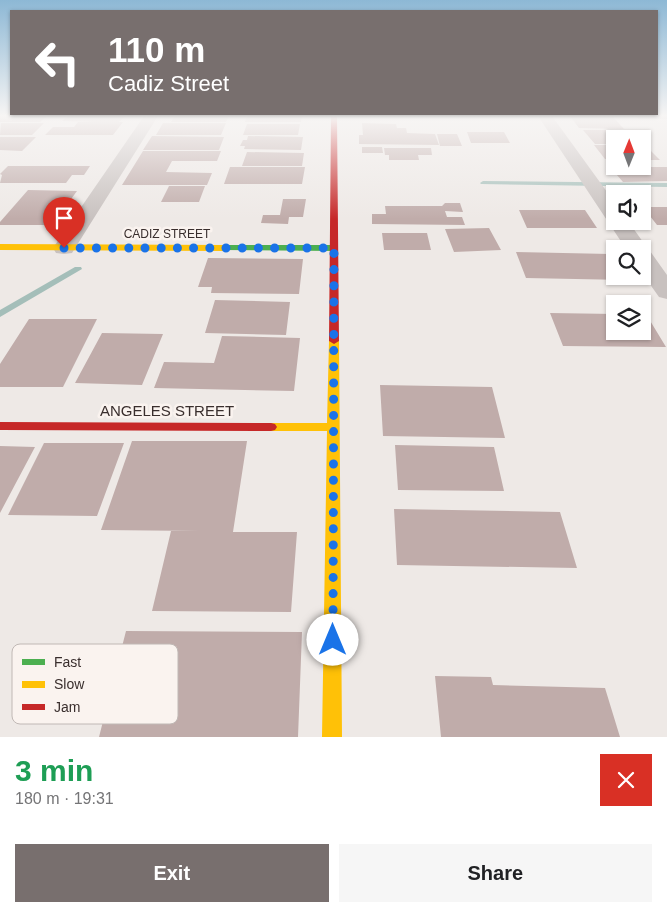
<!DOCTYPE html>
<meta charset="utf-8">
<style>
:root{--surface:#fff;--page:#f6f6f6;--text:#202124;--muted:#757577;--accent:#786f6e}
body{margin:0;font-family:Arial,sans-serif;background:var(--page);color:var(--text);height:100vh;display:flex;flex-direction:column;font-size:19px;white-space:nowrap}
*{box-sizing:border-box;margin:0}
p{font-size:16px;color:var(--muted)}
.icon{flex:none;width:28px;height:28px;fill:none;stroke:currentColor;stroke-width:2;stroke-linecap:round;stroke-linejoin:round}
.map{position:relative;height:737px;overflow:hidden}
.details{display:flex;flex-direction:column;background:var(--surface);flex:1}
.details>*{flex:none}
.hud{position:absolute;left:10px;top:10px;width:648px;height:105px;border-radius:0px;box-shadow:0 1px 4px #0004;background:#786f6e;color:#fff;overflow:hidden}
.needle{width:32px;rotate:1deg}
.tools{position:absolute;left:606px;top:130px;display:grid;gap:10px}
.tools a{display:grid;place-items:center;width:45px;height:45px;border-radius:0px;background:var(--surface);box-shadow:0 1px 4px #0004;font-size:25px}
.pin{position:absolute;display:grid;place-items:center;width:42px;height:42px;color:#fff;margin:-51px -21px;border-radius:50% 50% 50% 0;rotate:-45deg;box-shadow:0 0 5px #0007}
.pin .icon{rotate:45deg}
.me{position:absolute;width:55px;margin:-28px;rotate:0deg;stroke-linejoin:round;filter:drop-shadow(0 0 4px #0008)}
.turn{display:flex;align-items:center;gap:18px;height:105px;padding:0 15px;font-size:22px}
.turn .icon{width:65px;height:65px;stroke-width:2.5}
.turn b{display:block;font-size:35px;line-height:42px}
.round{display:grid;place-items:center;flex:none;width:52px;height:52px;border-radius:0px;background:var(--page)}
.summary{display:flex;align-items:center;justify-content:space-between;height:85px;padding:0 15px}
h1{font-size:30px;font-weight:600;line-height:38px;color:#1e9e55}
.primary-button{display:flex;gap:10px;margin-top:auto;padding:10px 15px}
.primary-button a{flex:1;height:58px;border-radius:0px;background:var(--accent);color:#fff;font-size:20px;font-weight:600;line-height:58px;text-align:center}
.primary-button a+a{background:var(--page);color:var(--text)}
.map>svg:first-child{display:block}
</style>
<div class="map">
<svg width="667" height="737" viewBox="0 0 667 737">
<rect width="100%" height="100%" fill="#eee9e6"/>
<g fill="none" stroke-linecap="round" stroke-linejoin="round">
<path fill="#a4beb9" fill-rule="evenodd" d="M 483,181 L 667,183 L 667,187 L 481,184 L 480,183 Z
M 75,267 L 81,267 L 82,269 L 0,317 L 0,310 Z"/>
</g>
<path fill="#c0acaa" d="M 0,116 L 47,116 L 40,122 L 0,122 Z
M 81,116 L 125,116 L 119,122 L 123,122 L 113,135 L 45,135 L 53,127 L 74,127 L 78,122 L 96,122 L 62,121 L 67,117 Z
M 175,116 L 229,116 L 226,122 L 171,122 Z
M 247,116 L 302,116 L 301,122 L 245,122 Z
M 570,116 L 613,117 L 624,129 L 579,128 Z
M 635,116 L 667,116 L 667,119 L 639,119 Z
M 44,123 L 32,135 L 0,135 L 1,123 Z
M 163,123 L 226,123 L 221,135 L 156,135 Z
M 362,123 L 396,124 L 397,128 L 406,128 L 407,133 L 435,134 L 439,145 L 359,144 L 359,135 L 363,135 Z
M 247,124 L 300,124 L 298,135 L 243,135 Z
M 583,130 L 627,130 L 636,139 L 615,139 L 615,144 L 595,144 Z
M 467,132 L 504,132 L 510,143 L 471,143 Z
M 437,134 L 457,134 L 462,146 L 440,146 Z
M 152,136 L 224,137 L 219,150 L 143,150 Z
M 248,136 L 303,137 L 301,150 L 244,149 L 245,146 L 240,146 L 243,140 L 247,140 Z
M 0,137 L 36,137 L 22,151 L 0,150 Z
M 594,145 L 615,145 L 615,159 L 605,159 Z
M 362,147 L 382,147 L 383,153 L 362,153 Z
M 384,148 L 431,148 L 432,155 L 418,155 L 419,160 L 389,160 L 389,155 L 385,155 Z
M 642,150 L 651,151 L 660,160 L 642,160 Z
M 143,151 L 221,151 L 217,161 L 172,161 L 166,172 L 212,173 L 207,185 L 122,185 Z
M 247,152 L 304,153 L 302,166 L 242,166 Z
M 8,166 L 90,166 L 84,175 L 72,175 L 66,183 L 0,183 L 2,175 L 0,174 Z
M 230,167 L 305,167 L 302,184 L 224,184 Z
M 610,167 L 667,167 L 667,181 L 623,182 Z
M 169,186 L 205,186 L 199,202 L 161,202 Z
M 28,190 L 77,191 L 52,225 L 0,225 L 0,222 Z
M 283,199 L 306,199 L 303,217 L 289,217 L 288,224 L 261,223 L 263,215 L 280,215 Z
M 445,203 L 460,203 L 463,212 L 445,211 L 447,217 L 462,217 L 465,225 L 372,224 L 372,214 L 386,214 L 385,206 L 442,206 Z
M 643,207 L 667,207 L 667,225 L 657,225 Z
M 519,210 L 585,210 L 597,228 L 527,228 Z
M 489,228 L 501,250 L 454,252 L 445,229 Z
M 382,233 L 427,233 L 431,250 L 384,250 Z
M 516,252 L 610,254 L 615,262 L 615,276 L 623,276 L 625,280 L 526,278 Z
M 208,258 L 303,259 L 299,294 L 211,293 L 212,287 L 198,287 Z
M 215,300 L 290,302 L 286,335 L 205,333 Z
M 550,313 L 615,314 L 615,331 L 642,331 L 642,314 L 646,314 L 666,347 L 563,346 Z
M 29,319 L 97,319 L 63,387 L 0,387 L 0,364 Z
M 102,333 L 163,334 L 142,385 L 75,383 Z
M 222,336 L 300,338 L 294,391 L 154,388 L 164,362 L 214,363 Z
M 380,385 L 492,387 L 505,438 L 383,436 Z
M 132,441 L 247,441 L 233,532 L 297,532 L 291,612 L 152,611 L 171,531 L 199,531 L 101,530 Z
M 44,443 L 124,443 L 97,516 L 8,515 Z
M 395,445 L 494,447 L 504,491 L 398,490 Z
M 0,446 L 35,447 L 0,513 Z
M 394,509 L 560,512 L 577,568 L 397,565 Z
M 126,631 L 302,632 L 298,737 L 99,737 Z
M 435,676 L 491,677 L 493,685 L 605,688 L 620,737 L 441,737 Z"/>
<g fill="none" stroke-linecap="round" stroke-linejoin="round">
<path fill="#c8c1bf" fill-rule="evenodd" d="M 144,116 L 158,116 L 72,253 L 64,254 L 56,253 L 53,248 Z
M 538,116 L 552,116 L 615,203 L 615,221 L 628,221 L 648,249 L 647,251 L 650,251 L 667,275 L 667,299 L 659,297 L 642,273 L 642,249 L 626,249 Z"/>
<path fill="#4caf50" fill-rule="evenodd" d="M 225,245 L 334,245 L 338,248 L 334,251 L 222,250 L 221,248 Z"/>
<path fill="#ffc107" fill-rule="evenodd" d="M 0,244 L 225,245 L 229,248 L 225,251 L 0,250 Z
M 334,338 L 339,341 L 342,737 L 322,737 L 327,431 L 271,431 L 267,430 L 265,427 L 267,424 L 271,423 L 327,423 L 329,341 Z"/>
<path fill="#c62828" fill-rule="evenodd" d="M 331,116 L 337,116 L 339,341 L 334,344 L 329,341 Z
M 0,422 L 271,423 L 275,424 L 277,427 L 275,430 L 271,431 L 0,430 Z"/>
</g>
<linearGradient id="sky" x2="0" y2="1"><stop stop-color="#8db8d5"/><stop offset="0.53" stop-color="#f7f5f4"/><stop offset="1" stop-color="#f7f5f4" stop-opacity="0"/></linearGradient>
<rect width="667" height="219" fill="url(#sky)"/>
<g fill="none" stroke-linecap="round" stroke-linejoin="round">
<path stroke="#1a73e8" stroke-width="9" stroke-dasharray="0 16.2" d="M 64,248 L 334,248 L 333,640"/>
</g>
<g text-anchor="middle" stroke-width="5" stroke-linejoin="round" paint-order="stroke">
<g font-size="12" fill="#392e2d" stroke="#faf3ef">
<text x="167" y="238">CADIZ STREET</text>
</g>
<g font-size="15" fill="#392e2d" stroke="#faf3ef">
<text x="167" y="416">ANGELES STREET</text>
</g>
</g>
<rect x="12" y="644" width="166" height="80" rx="8" fill="#faf3ef" stroke="#c0b8b5" stroke-width="1"/>
<rect x="22" y="659" width="23" height="6" fill="#4caf50"/>
<rect x="22" y="681" width="23" height="7" fill="#ffc107"/>
<rect x="22" y="704" width="23" height="6" fill="#c62828"/>
<g font-size="14" fill="#392e2d">
<text x="54" y="667">Fast</text>
<text x="54" y="689">Slow</text>
<text x="54" y="712">Jam</text>
</g>
</svg>
<div class="tools">
<a><svg class="needle" viewBox="-14 -14 28 28"><path d="M0-13l5 13h-10z" fill="#e53935"/><path d="M0 13l5-13h-10z" fill="#757577"/></svg></a>
<a><svg class="icon" aria-label="sound" viewBox="0 0 24 24"><path d="M4 9h4l5-4v14l-5-4H4zM17 9q2 3 0 6"/></svg></a>
<a><svg class="icon" aria-label="search" viewBox="0 0 24 24"><circle cx="10" cy="10" r="6"/><path d="M15 15l6 6"/></svg></a>
<a><svg class="icon" aria-label="layers" viewBox="0 0 24 24"><path d="M12 4l9 5-9 5-9-5zM3 14l9 5 9-5"/></svg></a>
</div>
<div class="pin" style="left:64px;top:248px;background:#d93025"><svg class="icon" aria-label="arrive" viewBox="0 0 24 24"><path d="M6 21V4h12l-3 4 3 4H6"/></svg></div>
<svg class="me" style="left:333px;top:640px" viewBox="-20 -20 40 40"><circle r="19" fill="#fff"/><path d="M0-13L10 11 0 6-10 11z" fill="#1a73e8"/></svg>
<div class="hud">
<div class="turn"><svg class="icon" aria-label="left" viewBox="0 0 24 24"><path d="M17 20v-9H6M10 6l-5 5 5 5"/></svg><div><b>110 m</b>Cadiz Street</div></div>
</div>
</div>
<section class="details">
<div class="summary"><div><h1>3 min</h1><p>180 m · 19:31</p></div><a class="round" style="background:#d93025;color:#fff"><svg class="icon" aria-label="close" viewBox="0 0 24 24"><path d="M6 6l12 12M18 6L6 18"/></svg></a></div>
<div class="primary-button"><a>Exit</a><a>Share</a></div>
</section>
